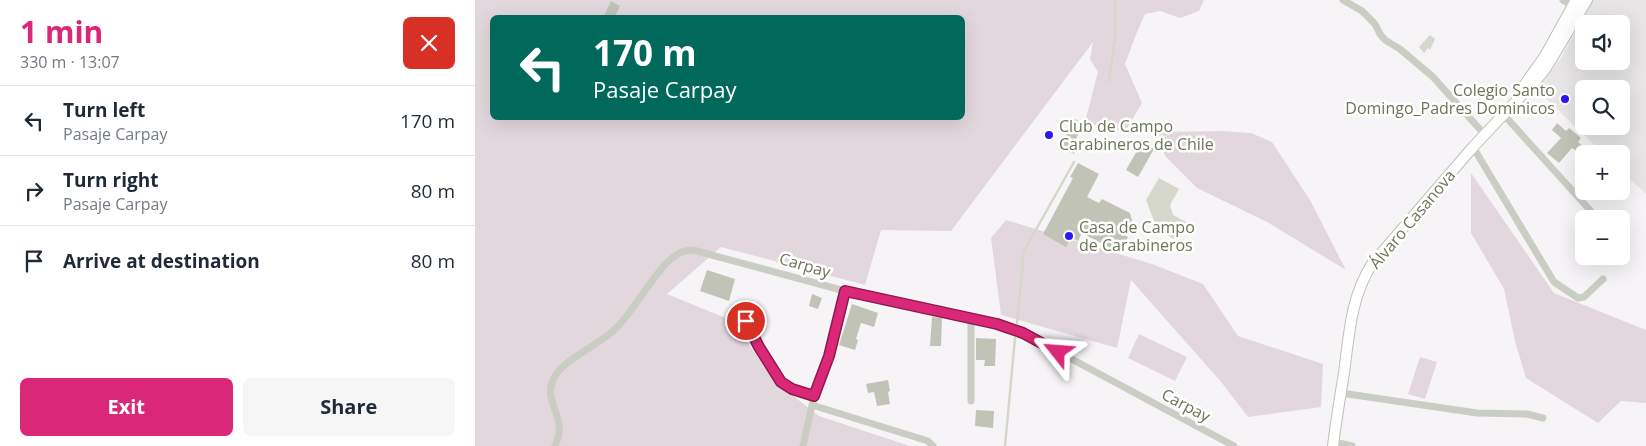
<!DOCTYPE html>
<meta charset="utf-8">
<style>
:root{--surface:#fff;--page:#f6f6f7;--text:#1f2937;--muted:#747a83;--line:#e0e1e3;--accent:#db2777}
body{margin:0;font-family:"Open Sans",sans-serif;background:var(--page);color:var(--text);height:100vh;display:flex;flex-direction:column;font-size:19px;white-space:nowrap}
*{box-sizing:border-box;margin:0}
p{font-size:16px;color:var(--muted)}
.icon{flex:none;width:28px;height:28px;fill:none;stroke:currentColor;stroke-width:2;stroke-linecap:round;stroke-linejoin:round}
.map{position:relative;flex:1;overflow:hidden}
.panel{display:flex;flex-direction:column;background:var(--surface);width:475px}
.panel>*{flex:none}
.hud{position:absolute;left:15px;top:15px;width:475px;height:105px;border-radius:8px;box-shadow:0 5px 20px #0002;background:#00695c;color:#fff;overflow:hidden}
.tools{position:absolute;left:1100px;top:15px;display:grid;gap:10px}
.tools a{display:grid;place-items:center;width:55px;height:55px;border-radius:8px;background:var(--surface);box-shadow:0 5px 20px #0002;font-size:25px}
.pin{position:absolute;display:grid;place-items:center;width:42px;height:42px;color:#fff;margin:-21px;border:2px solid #fff;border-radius:50%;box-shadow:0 1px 5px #0007}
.me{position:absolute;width:55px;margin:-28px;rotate:298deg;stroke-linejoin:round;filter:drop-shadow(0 0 4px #0008)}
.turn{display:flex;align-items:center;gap:18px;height:105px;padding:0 20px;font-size:22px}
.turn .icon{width:65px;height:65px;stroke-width:2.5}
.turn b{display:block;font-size:35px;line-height:42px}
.round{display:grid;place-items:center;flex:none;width:52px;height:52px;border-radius:8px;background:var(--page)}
.head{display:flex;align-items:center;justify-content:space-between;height:85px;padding:0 20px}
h1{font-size:30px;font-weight:700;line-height:38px;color:var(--accent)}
.action{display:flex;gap:10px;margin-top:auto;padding:10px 20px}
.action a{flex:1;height:58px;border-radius:8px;background:var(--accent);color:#fff;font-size:20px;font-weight:700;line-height:58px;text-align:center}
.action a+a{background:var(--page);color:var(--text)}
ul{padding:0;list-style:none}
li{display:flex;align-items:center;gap:15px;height:70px;padding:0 20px;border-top:1px solid var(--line)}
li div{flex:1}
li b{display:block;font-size:19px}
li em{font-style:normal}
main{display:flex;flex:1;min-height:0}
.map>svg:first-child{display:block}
</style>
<main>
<section class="panel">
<div class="head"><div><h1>1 min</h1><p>330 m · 13:07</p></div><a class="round" style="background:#d93025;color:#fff"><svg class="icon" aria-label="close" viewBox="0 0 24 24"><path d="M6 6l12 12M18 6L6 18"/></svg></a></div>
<ul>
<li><svg class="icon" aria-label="left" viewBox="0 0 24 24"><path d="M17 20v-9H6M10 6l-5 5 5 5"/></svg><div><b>Turn left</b><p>Pasaje Carpay</p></div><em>170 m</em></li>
<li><svg class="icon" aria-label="right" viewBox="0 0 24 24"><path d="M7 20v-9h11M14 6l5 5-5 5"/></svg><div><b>Turn right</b><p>Pasaje Carpay</p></div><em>80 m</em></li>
<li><svg class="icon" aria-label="arrive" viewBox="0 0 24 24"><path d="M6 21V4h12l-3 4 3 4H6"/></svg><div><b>Arrive at destination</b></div><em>80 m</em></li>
</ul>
<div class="action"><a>Exit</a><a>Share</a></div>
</section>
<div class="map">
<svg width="1171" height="446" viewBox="0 0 1171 446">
<rect width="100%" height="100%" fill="#f7f4f7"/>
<path fill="#e7e5e5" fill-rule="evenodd" d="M 1118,0 L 1171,0 L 1171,194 L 1146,171 L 1146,154 L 1129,154 L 1062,90 L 1086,58 ZM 1109,24 L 1146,24 L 1146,61 L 1109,61 ZM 1109,89 L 1146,89 L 1146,126 L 1109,126 Z"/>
<path fill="#e2d7dd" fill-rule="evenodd" d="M 0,0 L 729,0 L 724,11 L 705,18 L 685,11 L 670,14 L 662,32 L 650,64 L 667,103 L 651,130 L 626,130 L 611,118 L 623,72 L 615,59 L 618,42 L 476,231 L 406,230 L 390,285 L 246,247 L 192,294 L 258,321 L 298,380 L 344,416 L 435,446 L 0,446 ZM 18,18 L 488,18 L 488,118 L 18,118 Z
M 746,131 L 776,133 L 797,142 L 835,200 L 871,270 L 792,222 L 722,188 L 691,157 L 678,132 Z
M 996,173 L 1079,293 L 1171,330 L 1171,403 L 1146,401 L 1123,423 L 1051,378 L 1040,341 L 1029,289 L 996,233 Z
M 531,220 L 677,264 L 728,284 L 763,336 L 848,364 L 846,407 L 773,417 L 747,383 L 656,280 L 642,348 L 526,315 L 516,238 Z
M 664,334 L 712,357 L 700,381 L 653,358 Z
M 945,357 L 962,362 L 950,399 L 933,394 Z"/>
<path fill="#d4d7c9" d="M 955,35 L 960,39 L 955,50 L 953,48 L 949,53 L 944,47 Z
M 684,178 L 704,189 L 695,205 L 698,215 L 711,222 L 701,240 L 682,229 L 671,200 Z"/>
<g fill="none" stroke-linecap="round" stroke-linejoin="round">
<path stroke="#d4d7c9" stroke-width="2.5" d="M 634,81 L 640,38 L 640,0
M 542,323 L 549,251 L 599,162
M 530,446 L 540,338"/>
</g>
<path fill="#c0c3b6" d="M 136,1 L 145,6 L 139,18 L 128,18 Z
M 600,119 L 609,124 L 598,144 L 603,146 L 599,154 L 585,146 Z
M 1082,123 L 1091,131 L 1094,128 L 1106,138 L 1103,142 L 1108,146 L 1103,152 L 1097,148 L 1084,163 L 1072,153 L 1086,138 L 1077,130 Z
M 667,142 L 679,149 L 663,177 L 651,170 Z
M 603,163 L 624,174 L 612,197 L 624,203 L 627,199 L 655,213 L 657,220 L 649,235 L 653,237 L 645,253 L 607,233 L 603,241 L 596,237 L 591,247 L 568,234 L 598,178 L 595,177 Z
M 232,270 L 260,279 L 254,301 L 225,291 Z
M 337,294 L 347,298 L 343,309 L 334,306 Z
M 377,304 L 403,313 L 399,327 L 386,323 L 381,339 L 383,340 L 380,350 L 364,345 Z
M 457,317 L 467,318 L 466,346 L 455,346 Z
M 501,338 L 521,339 L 520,366 L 509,366 L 510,360 L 501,360 Z
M 413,380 L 415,391 L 413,392 L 415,404 L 402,406 L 399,392 L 393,393 L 391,384 Z
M 501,410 L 519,411 L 518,428 L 500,426 Z"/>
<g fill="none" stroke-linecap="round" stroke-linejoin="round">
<g stroke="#bec1b6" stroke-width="12">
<path id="secondary" d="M 1048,87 L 1070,56 L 1101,0
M 858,446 C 861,421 865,397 869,373 C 874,335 876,296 897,264 L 998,147 L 1063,78 L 1071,68 L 1112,0"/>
</g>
<path stroke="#cacdc4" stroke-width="7" d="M 868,0 L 887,11 L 900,24 L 905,34 L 910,40 L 925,49 L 958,77 L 1010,135
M 1088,0 L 1101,8
M 1029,115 L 1123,219
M 998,147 L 1079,282 L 1103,298 L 1109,297 L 1128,279
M 370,291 L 354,356 L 337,405 L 453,441 L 458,446
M 271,321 L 284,347 L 306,382 L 317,389 L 339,396
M 866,393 L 1002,413 L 1052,414 L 1068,418
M 496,401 L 496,318
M 859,442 L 877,446
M 80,446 C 83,439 85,431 84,424 C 81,408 71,396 78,380 C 88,357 128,345 145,324 C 159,308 170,289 184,272 C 189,266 193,260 200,256 C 205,252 211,250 218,250 L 370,291 L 522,324 L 548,333 L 759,446
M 328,446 L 337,405"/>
<use href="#secondary" stroke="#fff" stroke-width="10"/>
</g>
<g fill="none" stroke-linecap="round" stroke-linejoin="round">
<g stroke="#8e194d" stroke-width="12">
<path id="route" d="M 271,321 L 284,347 L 306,382 L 317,389 L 339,396 L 354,356 L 370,291 L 522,324 L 548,333 L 583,352"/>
</g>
<use href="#route" stroke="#db2777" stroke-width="9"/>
</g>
<g fill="#2d16f6" stroke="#fff" stroke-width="2">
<circle cx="1090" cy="99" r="5"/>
<circle cx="574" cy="135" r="5"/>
<circle cx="594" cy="236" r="5"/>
</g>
<g text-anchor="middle" stroke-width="5" stroke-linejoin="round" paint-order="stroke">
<g font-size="16" fill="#6c7657" stroke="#fff" text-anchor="start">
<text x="1080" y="96" text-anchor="end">Colegio Santo<tspan x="1080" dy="18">Domingo_Padres Dominicos</tspan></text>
<text x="584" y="132">Club de Campo<tspan x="584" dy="18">Carabineros de Chile</tspan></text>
<text x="604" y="233">Casa de Campo<tspan x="604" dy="18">de Carabineros</tspan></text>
</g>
<g font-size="16" fill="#6c7657" stroke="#fff">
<text transform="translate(937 219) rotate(-50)" y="6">Álvaro Casanova</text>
<text transform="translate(330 265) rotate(16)" y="6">Carpay</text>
<text transform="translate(711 405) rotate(28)" y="6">Carpay</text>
</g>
</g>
</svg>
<div class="tools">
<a><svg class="icon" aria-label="sound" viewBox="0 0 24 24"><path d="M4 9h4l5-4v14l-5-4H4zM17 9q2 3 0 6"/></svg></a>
<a><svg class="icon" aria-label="search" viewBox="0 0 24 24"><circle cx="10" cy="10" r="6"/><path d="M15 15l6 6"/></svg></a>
<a>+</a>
<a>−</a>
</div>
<div class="pin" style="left:271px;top:321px;background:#d93025"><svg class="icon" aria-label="arrive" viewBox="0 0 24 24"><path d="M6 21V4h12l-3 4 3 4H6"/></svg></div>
<svg class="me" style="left:583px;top:352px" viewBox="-20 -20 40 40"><path d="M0-17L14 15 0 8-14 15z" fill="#db2777" stroke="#fff" stroke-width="4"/></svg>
<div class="hud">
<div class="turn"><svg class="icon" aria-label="left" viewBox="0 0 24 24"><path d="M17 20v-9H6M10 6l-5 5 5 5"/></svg><div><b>170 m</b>Pasaje Carpay</div></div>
</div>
</div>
</main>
